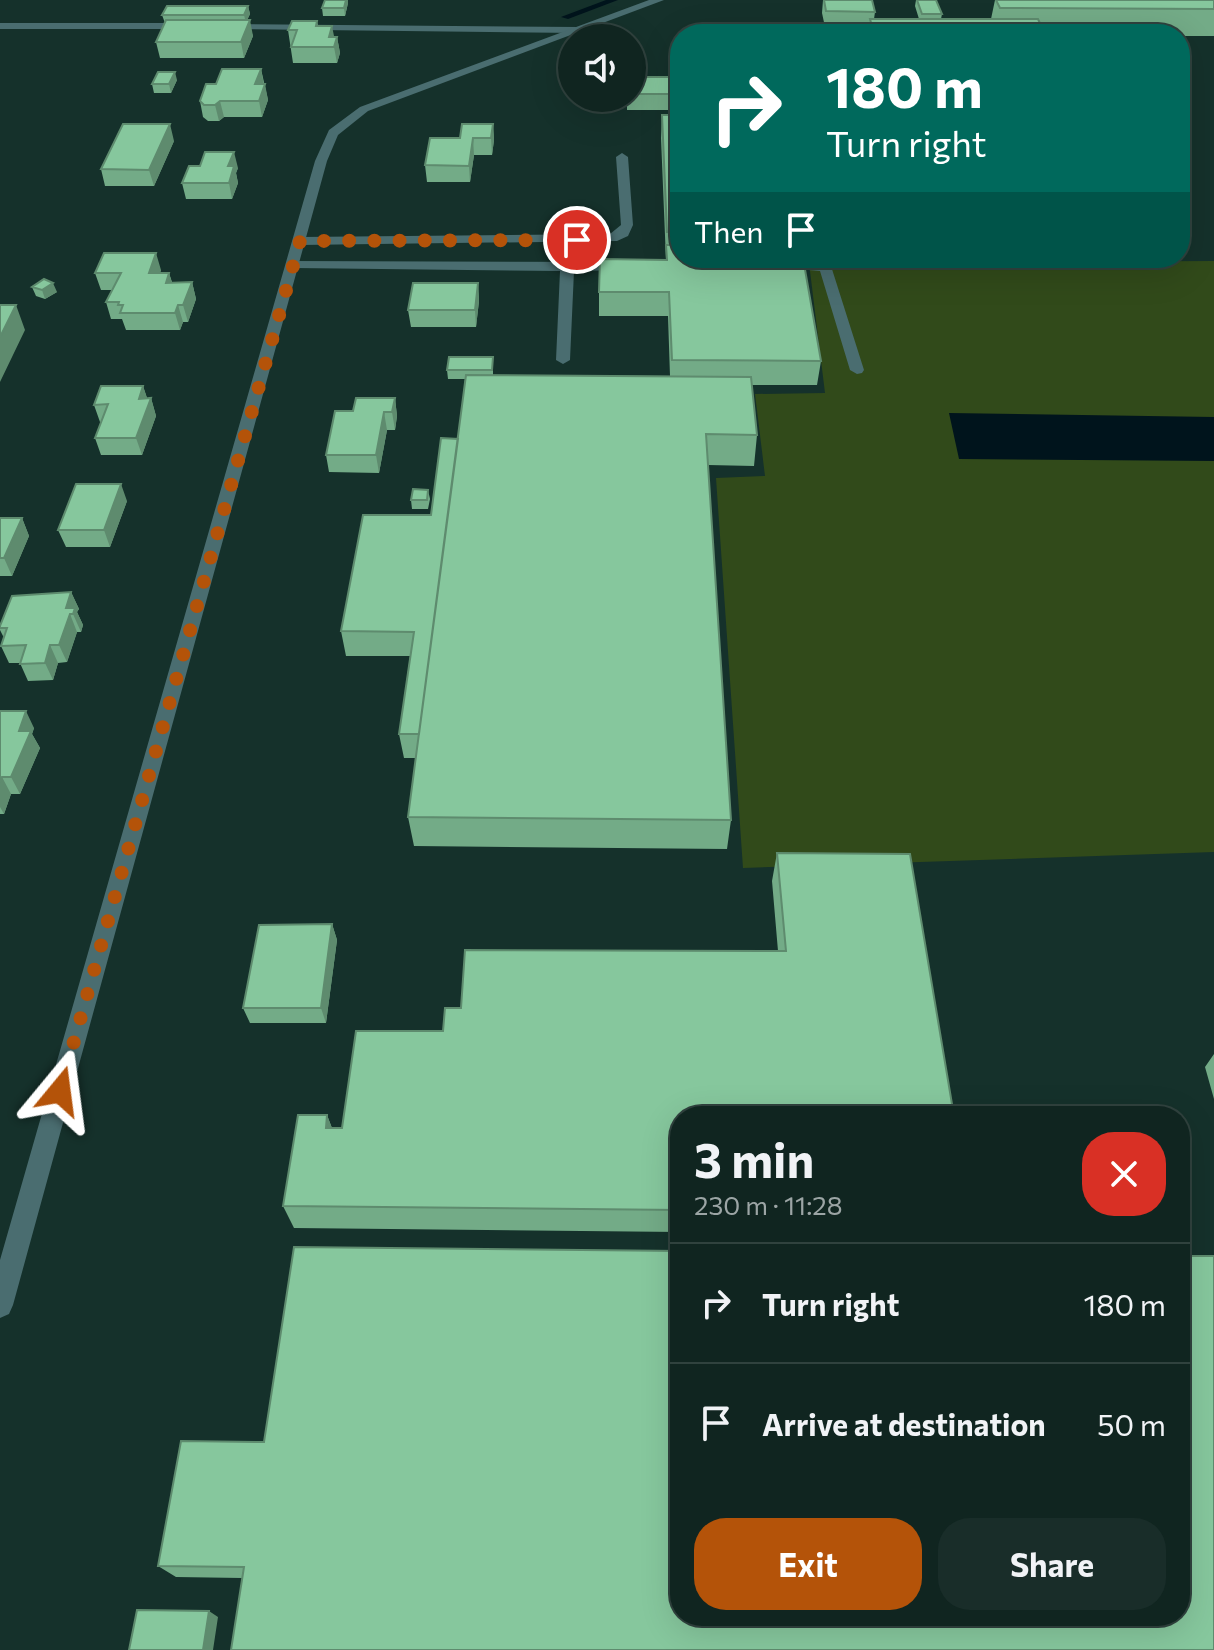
<!DOCTYPE html>
<meta charset="utf-8">
<style>
:root{--surface:#102520;--page:#192d29;--text:#f1f3f6;--muted:#9ca5a5;--line:#30423e;--accent:#b45309}
body{margin:0;font-family:Commissioner,sans-serif;background:var(--page);color:var(--text);height:100vh;display:flex;flex-direction:column;font-size:30px;white-space:nowrap}
*{box-sizing:border-box;margin:0}
p{font-size:26px;color:var(--muted)}
.icon{flex:none;width:44px;height:44px;fill:none;stroke:currentColor;stroke-width:2;stroke-linecap:round;stroke-linejoin:round}
.map{position:relative;flex:1;overflow:hidden}
.details{position:absolute;left:670px;top:1106px;width:520px;height:520px;display:flex;flex-direction:column;background:var(--surface);border-radius:32px;box-shadow:0 8px 32px #0002,0 0 0 2px var(--line)}
.details>*{flex:none}
.banner{position:absolute;left:670px;top:24px;width:520px;height:244px;border-radius:32px;box-shadow:0 8px 32px #0002,0 0 0 2px var(--line);background:#00695c;color:#fff;overflow:hidden}
.controls{position:absolute;left:558px;top:24px;display:grid;gap:16px}
.controls a{display:grid;place-items:center;width:88px;height:88px;border-radius:50%;background:var(--surface);box-shadow:0 8px 32px #0002,0 0 0 2px var(--line);font-size:40px}
.pin{position:absolute;display:grid;place-items:center;width:68px;height:68px;color:#fff;margin:-34px;border:4px solid #fff;border-radius:50%;box-shadow:0 2px 8px #0007}
.me{position:absolute;width:88px;margin:-44px;rotate:16deg;stroke-linejoin:round;filter:drop-shadow(0 0 6px #0008)}
.turn{display:flex;align-items:center;gap:28px;height:168px;padding:0 24px;font-size:36px}
.turn .icon{width:104px;height:104px;stroke-width:2.5}
.turn b{display:block;font-size:56px;line-height:68px}
.then{display:flex;align-items:center;height:76px;padding:0 24px;background:#0003;gap:16px;font-size:30px}
.round{display:grid;place-items:center;flex:none;width:84px;height:84px;border-radius:32px;background:var(--page)}
.headline{display:flex;align-items:center;justify-content:space-between;height:136px;padding:0 24px}
h1{font-size:48px;font-weight:700;line-height:60px}
.action{display:flex;gap:16px;margin-top:auto;padding:16px 24px}
.action a{flex:1;height:92px;border-radius:32px;background:var(--accent);color:#fff;font-size:32px;font-weight:700;line-height:92px;text-align:center}
.action a+a{background:var(--page);color:var(--text)}
ul{padding:0;list-style:none}
li{display:flex;align-items:center;gap:24px;height:120px;padding:0 24px;border-top:2px solid var(--line)}
li div{flex:1}
li b{display:block;font-size:30px}
li em{font-style:normal}
.map>svg:first-child{display:block}
</style>
<div class="map">
<svg width="1214" height="1650" viewBox="0 0 1214 1650">
<rect width="100%" height="100%" fill="#15312b"/>
<path fill="#314a1a" d="M 1214,261 L 1214,852 L 743,868 L 716,478 L 765,476 L 755,394 L 825,393 L 809,263 Z"/>
<path fill="#00141c" d="M 949,413 L 1214,417 L 1214,461 L 959,459 Z"/>
<g fill="none" stroke-linecap="round" stroke-linejoin="round">
<path fill="#00141c" fill-rule="evenodd" d="M 606,0 L 618,0 L 568,19 L 561,17 Z"/>
<path fill="#4a6d70" fill-rule="evenodd" d="M 0,23 L 188,23 L 193,26 L 188,29 L 0,29 Z
M 220,24 L 579,27 L 584,30 L 579,33 L 224,29 L 219,26 Z
M 622,153 L 628,157 L 633,225 L 628,236 L 617,241 L 300,245 L 293,241 L 300,237 L 610,234 L 621,225 L 616,157 Z
M 779,260 L 811,260 L 831,266 L 864,370 L 862,373 L 857,374 L 850,370 L 820,271 L 774,267 L 772,264 Z
M 289,261 L 627,262 L 634,266 L 627,270 L 574,271 L 570,360 L 563,364 L 556,360 L 560,271 L 294,268 L 289,267 Z"/>
<path fill="#4a6d70" fill-rule="evenodd" d="M 649,0 L 664,0 L 368,111 L 338,135 L 327,161 L 13,1305 L 9,1314 L 0,1318 L 0,1260 L 315,161 L 329,130 L 360,107 Z"/>
</g>
<path fill="#73ab87" d="M 823,0 L 872,0 L 875,12 L 874,19 L 919,19 L 915,6 L 916,0 L 936,0 L 942,14 L 941,19 L 991,19 L 995,0 L 1214,0 L 1214,36 L 1180,36 L 1180,34 L 868,34 L 869,27 L 825,27 L 822,13 Z
M 348,3 L 345,16 L 323,16 L 322,8 Z
M 248,6 L 250,14 L 247,20 L 253,36 L 244,58 L 160,58 L 156,42 L 165,23 L 162,15 Z
M 317,21 L 318,26 L 334,37 L 337,37 L 340,53 L 337,63 L 293,63 L 288,30 Z
M 261,69 L 268,100 L 262,117 L 224,117 L 219,121 L 208,121 L 203,117 L 200,101 L 216,84 Z
M 680,71 L 680,110 L 627,110 L 627,98 L 632,98 L 632,77 L 674,77 Z
M 177,80 L 171,93 L 154,93 L 152,84 Z
M 662,115 L 680,115 L 680,258 L 821,361 L 817,385 L 752,385 L 757,435 L 754,466 L 708,465 L 731,820 L 727,849 L 414,846 L 408,817 L 416,758 L 404,758 L 399,734 L 410,656 L 346,656 L 341,631 L 431,515 L 458,439 L 465,379 L 448,379 L 447,370 L 493,357 L 493,375 L 670,376 L 668,316 L 599,316 L 599,292 L 666,260 L 661,138 Z
M 493,124 L 494,140 L 492,155 L 474,155 L 470,182 L 427,182 L 425,165 Z
M 174,141 L 154,186 L 105,186 L 101,169 Z
M 1180,163 L 1185,172 L 1180,186 Z
M 238,168 L 236,173 L 238,183 L 232,199 L 186,199 L 182,183 Z
M 866,258 L 932,258 L 932,259 L 930,268 L 867,267 Z
M 161,270 L 160,273 L 169,273 L 172,282 L 192,282 L 196,299 L 188,322 L 183,322 L 180,330 L 126,330 L 122,319 L 111,319 L 106,302 L 112,290 L 101,290 L 95,273 Z
M 478,283 L 479,301 L 476,327 L 411,327 L 408,310 Z
M 32,287 L 57,292 L 45,299 L 36,296 Z
M 143,386 L 147,398 L 151,398 L 156,416 L 142,455 L 101,455 L 95,438 L 101,422 L 100,422 L 94,405 Z
M 395,398 L 397,416 L 395,430 L 387,430 L 379,473 L 329,472 L 326,455 L 353,411 Z
M 428,490 L 430,499 L 428,509 L 412,509 L 411,500 Z
M 127,501 L 110,547 L 66,547 L 58,530 Z
M 0,518 L 22,518 L 29,536 L 12,576 L 0,576 Z
M 71,592 L 79,609 L 77,612 L 83,625 L 81,632 L 77,632 L 67,662 L 58,663 L 53,680 L 28,681 L 20,663 L 9,663 L 1,646 L 4,638 L 0,630 L 0,626 Z
M 0,711 L 34,728 L 32,734 L 40,748 L 20,794 L 11,794 L 4,814 L 0,814 Z
M 777,853 L 910,854 L 680,1116 L 680,1232 L 294,1228 L 283,1206 L 327,1115 L 332,1128 L 342,1128 L 443,1031 L 461,1008 L 778,951 L 772,881 Z
M 332,924 L 337,940 L 326,1023 L 250,1023 L 243,1008 Z
M 1214,1054 L 1214,1099 L 1205,1067 Z
M 264,1442 L 242,1578 L 176,1577 L 158,1566 Z"/>
<path fill="#5e8b6e" d="M 346,0 L 348,0 L 348,3 L 345,16 L 344,8 Z
M 248,6 L 250,14 L 246,23 L 244,15 Z
M 250,20 L 253,36 L 244,58 L 241,42 Z
M 332,26 L 335,41 L 329,37 Z
M 337,37 L 340,53 L 337,63 L 334,47 Z
M 261,69 L 264,85 L 255,84 Z
M 175,72 L 177,80 L 171,93 L 169,84 Z
M 265,84 L 268,100 L 262,117 L 259,101 Z
M 220,101 L 224,117 L 219,121 L 215,105 Z
M 170,124 L 174,141 L 154,186 L 149,170 Z
M 493,124 L 494,140 L 492,155 L 491,138 Z
M 473,138 L 474,155 L 470,182 L 469,166 Z
M 234,152 L 238,168 L 236,173 L 238,183 L 232,199 L 229,183 L 228,166 Z
M 156,253 L 161,270 L 153,290 L 149,273 Z
M 169,273 L 174,290 L 166,283 Z
M 192,282 L 196,299 L 188,322 L 183,305 Z
M 53,283 L 57,292 L 45,299 L 42,290 Z
M 478,283 L 479,301 L 476,327 L 475,310 Z
M 16,305 L 25,330 L 0,382 L 0,337 Z
M 178,305 L 183,322 L 180,330 L 175,313 Z
M 143,386 L 149,404 L 139,399 Z
M 151,398 L 156,416 L 142,455 L 136,438 Z
M 395,398 L 397,416 L 395,430 L 392,412 Z
M 384,412 L 387,430 L 379,473 L 376,455 Z
M 121,484 L 127,501 L 110,547 L 104,530 Z
M 22,518 L 29,536 L 12,576 L 4,558 Z
M 71,592 L 79,609 L 77,612 L 83,625 L 81,632 L 73,614 L 70,614 L 77,632 L 67,662 L 59,645 L 66,608 Z
M 50,645 L 58,663 L 53,680 L 45,663 Z
M 26,711 L 34,728 L 32,734 L 40,748 L 20,794 L 11,777 L 19,731 Z
M 2,777 L 11,794 L 4,814 L 0,807 L 0,782 Z
M 332,924 L 337,940 L 326,1023 L 321,1008 Z
M 327,1115 L 336,1139 L 326,1128 Z
M 209,1611 L 218,1617 L 213,1650 L 203,1650 Z"/>
<path fill="#86c79d" stroke="#5e8b6e" stroke-width="2" d="M 325,0 L 346,0 L 344,8 L 322,8 Z
M 824,0 L 872,0 L 875,12 L 826,11 Z
M 917,0 L 936,0 L 942,14 L 922,14 Z
M 996,0 L 1214,0 L 1214,9 L 1000,8 Z
M 167,6 L 248,6 L 244,15 L 162,15 Z
M 870,19 L 1038,19 L 1045,34 L 874,34 Z
M 166,20 L 250,20 L 241,42 L 156,42 Z
M 292,21 L 317,21 L 316,26 L 332,26 L 329,37 L 337,37 L 334,47 L 291,47 L 297,30 L 288,30 Z
M 222,69 L 261,69 L 255,84 L 265,84 L 259,101 L 220,101 L 215,105 L 204,105 L 200,101 L 206,84 L 216,84 Z
M 674,71 L 680,71 L 680,94 L 632,94 L 632,77 L 675,77 Z
M 158,72 L 175,72 L 169,84 L 152,84 Z
M 662,115 L 680,115 L 680,232 L 667,232 Z
M 123,124 L 170,124 L 149,170 L 101,169 Z
M 462,124 L 493,124 L 491,138 L 473,138 L 469,166 L 425,165 L 430,138 L 460,138 Z
M 205,152 L 234,152 L 228,166 L 234,166 L 229,183 L 182,183 L 189,166 L 200,166 Z
M 1180,163 L 1185,172 L 1180,172 Z
M 666,245 L 680,245 L 680,258 L 803,258 L 821,361 L 672,360 L 669,292 L 599,292 L 600,259 L 667,260 Z
M 104,253 L 156,253 L 149,273 L 169,273 L 166,283 L 192,282 L 183,305 L 178,305 L 175,313 L 120,313 L 123,305 L 118,305 L 119,302 L 106,302 L 121,273 L 95,273 Z
M 869,258 L 932,258 L 932,259 L 869,259 Z
M 44,279 L 53,283 L 42,290 L 32,287 Z
M 413,283 L 478,283 L 475,310 L 408,310 Z
M 0,305 L 16,305 L 0,337 Z
M 449,357 L 493,357 L 492,370 L 447,370 Z
M 466,375 L 751,377 L 757,435 L 706,434 L 731,820 L 408,817 Z
M 101,386 L 143,386 L 139,399 L 151,398 L 136,438 L 95,438 L 108,404 L 94,405 Z
M 356,398 L 395,398 L 392,412 L 384,412 L 376,455 L 326,455 L 335,411 L 353,411 Z
M 441,438 L 458,439 L 419,734 L 399,734 L 414,632 L 341,631 L 363,515 L 431,515 Z
M 76,484 L 121,484 L 104,530 L 58,530 Z
M 413,489 L 428,490 L 427,500 L 411,500 Z
M 0,518 L 22,518 L 4,558 L 0,558 Z
M 71,592 L 66,608 L 75,608 L 73,614 L 70,614 L 59,645 L 50,645 L 45,663 L 20,664 L 26,645 L 1,646 L 7,628 L 0,628 L 0,626 L 12,596 Z
M 0,711 L 26,711 L 19,731 L 31,731 L 11,777 L 2,777 L 0,782 Z
M 777,853 L 910,854 L 954,1116 L 680,1116 L 680,1210 L 283,1206 L 298,1115 L 327,1115 L 326,1128 L 342,1128 L 356,1031 L 443,1031 L 445,1008 L 461,1008 L 465,950 L 786,951 Z
M 332,924 L 321,1008 L 243,1008 L 259,925 Z
M 294,1247 L 680,1251 L 680,1616 L 1180,1616 L 1180,1256 L 1214,1256 L 1214,1650 L 231,1650 L 244,1567 L 158,1566 L 181,1441 L 264,1442 Z
M 137,1610 L 209,1611 L 203,1650 L 129,1650 Z"/>
<g fill="none" stroke-linecap="round" stroke-linejoin="round">
<path stroke="#b45309" stroke-width="14" stroke-dasharray="0 25.2" d="M 60,1091 L 300,241 L 577,240"/>
</g>
</svg>
<div class="controls">
<a><svg class="icon" aria-label="sound" viewBox="0 0 24 24"><path d="M4 9h4l5-4v14l-5-4H4zM17 9q2 3 0 6"/></svg></a>
</div>
<div class="pin" style="left:577px;top:240px;background:#d93025"><svg class="icon" aria-label="arrive" viewBox="0 0 24 24"><path d="M6 21V4h12l-3 4 3 4H6"/></svg></div>
<svg class="me" style="left:60px;top:1091px" viewBox="-20 -20 40 40"><path d="M0-17L14 15 0 8-14 15z" fill="#b45309" stroke="#fff" stroke-width="4"/></svg>
<div class="banner">
<div class="turn"><svg class="icon" aria-label="right" viewBox="0 0 24 24"><path d="M7 20v-9h11M14 6l5 5-5 5"/></svg><div><b>180 m</b>Turn right</div></div>
<div class="then">Then<svg class="icon" aria-label="arrive" viewBox="0 0 24 24"><path d="M6 21V4h12l-3 4 3 4H6"/></svg></div>
</div>
<section class="details">
<div class="headline"><div><h1>3 min</h1><p>230 m · 11:28</p></div><a class="round" style="background:#d93025;color:#fff"><svg class="icon" aria-label="close" viewBox="0 0 24 24"><path d="M6 6l12 12M18 6L6 18"/></svg></a></div>
<ul>
<li><svg class="icon" aria-label="right" viewBox="0 0 24 24"><path d="M7 20v-9h11M14 6l5 5-5 5"/></svg><div><b>Turn right</b></div><em>180 m</em></li>
<li><svg class="icon" aria-label="arrive" viewBox="0 0 24 24"><path d="M6 21V4h12l-3 4 3 4H6"/></svg><div><b>Arrive at destination</b></div><em>50 m</em></li>
</ul>
<div class="action"><a>Exit</a><a>Share</a></div>
</section>
</div>
